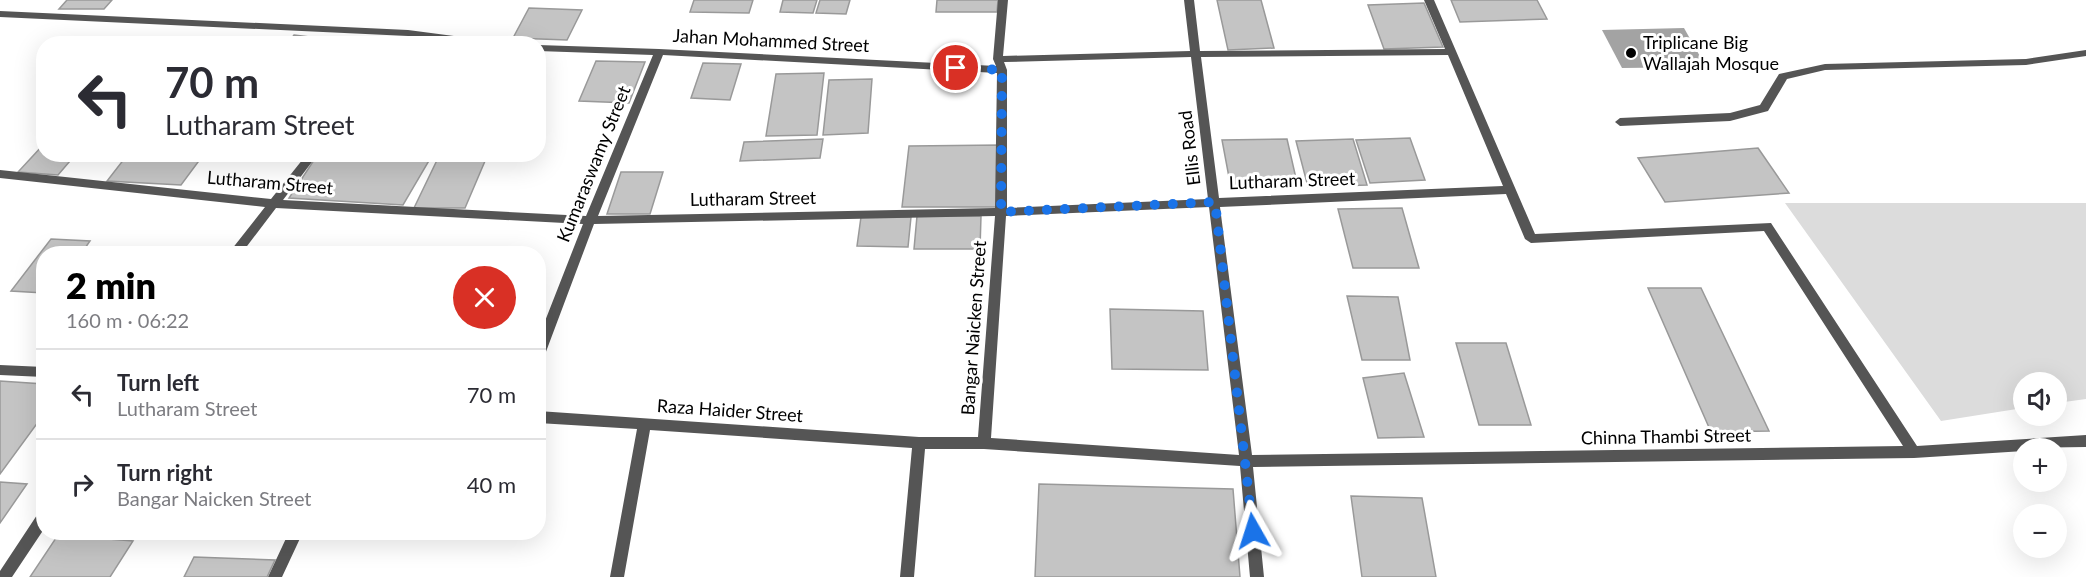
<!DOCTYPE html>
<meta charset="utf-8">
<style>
:root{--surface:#fff;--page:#f2f2f3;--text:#2b2b33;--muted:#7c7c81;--line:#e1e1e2;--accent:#000}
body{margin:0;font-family:Lato,sans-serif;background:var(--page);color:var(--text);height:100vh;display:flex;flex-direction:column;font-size:22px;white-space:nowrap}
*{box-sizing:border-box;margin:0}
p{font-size:20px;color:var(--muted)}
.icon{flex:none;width:33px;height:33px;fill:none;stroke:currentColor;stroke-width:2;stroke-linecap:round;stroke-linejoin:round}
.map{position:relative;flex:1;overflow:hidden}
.details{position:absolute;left:36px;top:246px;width:510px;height:294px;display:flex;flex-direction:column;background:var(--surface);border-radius:24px;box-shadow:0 6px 24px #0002}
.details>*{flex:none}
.top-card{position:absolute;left:36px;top:36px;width:510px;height:126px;border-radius:24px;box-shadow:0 6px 24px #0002;background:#fff;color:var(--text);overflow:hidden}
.controls{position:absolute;left:2013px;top:372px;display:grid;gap:12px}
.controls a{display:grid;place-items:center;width:54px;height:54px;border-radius:50%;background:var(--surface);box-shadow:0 6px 24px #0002;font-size:30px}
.pin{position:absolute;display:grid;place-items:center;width:51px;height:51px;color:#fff;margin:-26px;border:3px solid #fff;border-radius:50%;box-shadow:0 2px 6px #0007}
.me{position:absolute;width:66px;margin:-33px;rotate:354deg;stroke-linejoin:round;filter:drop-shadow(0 0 4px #0008)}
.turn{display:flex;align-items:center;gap:21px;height:126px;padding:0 30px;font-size:27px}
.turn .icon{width:78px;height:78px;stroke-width:2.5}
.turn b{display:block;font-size:42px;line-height:51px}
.round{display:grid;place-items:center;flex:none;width:63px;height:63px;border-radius:32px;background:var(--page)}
.head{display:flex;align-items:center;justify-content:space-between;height:102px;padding:0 30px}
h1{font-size:36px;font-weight:800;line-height:45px;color:var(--accent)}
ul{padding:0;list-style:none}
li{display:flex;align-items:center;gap:18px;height:90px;padding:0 30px;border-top:2px solid var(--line)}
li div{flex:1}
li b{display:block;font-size:22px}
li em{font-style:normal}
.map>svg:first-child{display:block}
</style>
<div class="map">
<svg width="2086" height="577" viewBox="0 0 2086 577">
<rect width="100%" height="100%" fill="#fff"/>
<path fill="#dcdcdc" d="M 1785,203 L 2086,203 L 2086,399 L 2057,403 L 2056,382 L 2024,382 L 2023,408 L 1941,421 Z"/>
<path fill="#a3a3a3" d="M 1684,28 L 1706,67 L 1622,68 L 1602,30 Z"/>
<path fill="#c4c4c4" stroke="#999" stroke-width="1.5" d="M 67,0 L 112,0 L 104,9 L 59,9 Z
M 694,0 L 753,0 L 749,13 L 690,12 Z
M 783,0 L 817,0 L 813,13 L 780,12 Z
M 820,0 L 850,0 L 846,14 L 816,13 Z
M 937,0 L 998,0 L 997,12 L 936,12 Z
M 1217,0 L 1261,0 L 1274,48 L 1228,50 Z
M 1451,0 L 1537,0 L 1547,19 L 1460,22 Z
M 1424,3 L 1443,47 L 1384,49 L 1368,5 Z
M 529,8 L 582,10 L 567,40 L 513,38 Z
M 294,35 L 365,44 L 287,44 Z
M 596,61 L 645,62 L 629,103 L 579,101 Z
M 703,63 L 741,64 L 730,100 L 691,98 Z
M 824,73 L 817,135 L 766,136 L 776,74 Z
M 872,79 L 868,133 L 823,135 L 829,80 Z
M 1410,138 L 1425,180 L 1370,183 L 1356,140 Z
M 823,139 L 820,158 L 740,161 L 744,142 Z
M 1287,139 L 1298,187 L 1231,188 L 1222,140 Z
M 1353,139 L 1367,185 L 1308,187 L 1296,141 Z
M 44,144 L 44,154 L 76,154 L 58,175 L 18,172 Z
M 1001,145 L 999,207 L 902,207 L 909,146 Z
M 1758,148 L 1789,193 L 1665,202 L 1638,158 Z
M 128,154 L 204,154 L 181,185 L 107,181 Z
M 318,154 L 357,154 L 430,159 L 403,205 L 289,198 Z
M 440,154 L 488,154 L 465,208 L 414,208 Z
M 621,172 L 663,172 L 650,214 L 607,214 Z
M 1402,208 L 1419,268 L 1353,268 L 1338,209 Z
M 917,216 L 981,216 L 980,249 L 914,249 Z
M 861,217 L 911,217 L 908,247 L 857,246 Z
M 51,239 L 90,241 L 81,254 L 44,254 L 44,293 L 11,291 Z
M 1648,288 L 1701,288 L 1769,431 L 1711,432 Z
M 1347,296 L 1398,297 L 1410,360 L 1362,360 Z
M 1110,309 L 1203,311 L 1208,370 L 1112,369 Z
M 1456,343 L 1506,343 L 1531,425 L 1479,425 Z
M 1404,373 L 1424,437 L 1378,438 L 1363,378 Z
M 0,381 L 44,384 L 44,414 L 0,474 Z
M 0,482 L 27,484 L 0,523 Z
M 1039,484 L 1233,489 L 1240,577 L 1035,577 Z
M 1351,496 L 1422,498 L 1436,577 L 1362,577 Z
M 58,535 L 133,541 L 110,577 L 30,577 Z
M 194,557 L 275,560 L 267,577 L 184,577 Z"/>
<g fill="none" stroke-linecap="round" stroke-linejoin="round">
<path fill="#555" fill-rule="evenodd" d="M 2086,50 L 2086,56 L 2026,65 L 1825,70 L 1787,79 L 1768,111 L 1730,121 L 1620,126 L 1615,122 L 1620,118 L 1730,113 L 1760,105 L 1779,74 L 1825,64 L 2026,59 Z"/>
<path fill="#555" fill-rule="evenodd" d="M 998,0 L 1008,0 L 1003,56 L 1190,51 L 1184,0 L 1194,0 L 1200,51 L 1445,49 L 1424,0 L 1434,0 L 1535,234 L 1771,223 L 1917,446 L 2086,435 L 2086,447 L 2024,448 L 2024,451 L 1914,458 L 1253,467 L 1264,577 L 1250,577 L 1240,466 L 984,449 L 925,449 L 914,577 L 900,577 L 912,448 L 650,430 L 624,577 L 610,577 L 637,429 L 538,423 L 538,411 L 919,437 L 978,437 L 995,216 L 594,224 L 544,357 L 542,361 L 538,362 L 538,339 L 583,224 L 276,208 L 241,254 L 228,254 L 265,207 L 0,178 L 0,170 L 271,199 L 307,154 L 318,154 L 283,200 L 586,216 L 653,55 L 538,51 L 538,45 L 659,49 L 996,66 L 993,59 ZM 663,55 L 997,73 L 995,208 L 598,216 ZM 1448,55 L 1503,186 L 1219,198 L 1201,57 ZM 1191,57 L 1208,199 L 1007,208 L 1007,70 L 1004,62 ZM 1506,194 L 1525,239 L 1531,243 L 1764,231 L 1903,446 L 1252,455 L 1220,207 ZM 1209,207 L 1239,455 L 991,438 L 1006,216 Z
M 0,11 L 408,30 L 492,41 L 497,44 L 463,44 L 408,36 L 0,17 Z
M 0,365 L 44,367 L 44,377 L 0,375 Z
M 44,510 L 44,529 L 12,577 L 0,577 L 0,571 L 39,512 Z
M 289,532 L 303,532 L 282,577 L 268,577 Z"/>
</g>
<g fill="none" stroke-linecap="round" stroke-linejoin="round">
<path stroke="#1a73e8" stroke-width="10" stroke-dasharray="0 18" d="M 956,68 L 1002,70 L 1001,212 L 1215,202 L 1253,531"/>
</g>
<circle fill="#000" stroke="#fff" stroke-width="2" cx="1631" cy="53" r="6"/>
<g text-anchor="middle" stroke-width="6" stroke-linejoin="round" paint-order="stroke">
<g font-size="18" fill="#000" stroke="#fff">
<text transform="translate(771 41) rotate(3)" y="6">Jahan Mohammed Street</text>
<text transform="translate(1190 148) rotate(-97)" y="6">Ellis Road</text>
<text transform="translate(594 164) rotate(-68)" y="6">Kumaraswamy Street</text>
<text transform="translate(1292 181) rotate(-2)" y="6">Lutharam Street</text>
<text transform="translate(270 183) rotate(5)" y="6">Lutharam Street</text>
<text transform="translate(753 199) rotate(-1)" y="6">Lutharam Street</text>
<text transform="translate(974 328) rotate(-86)" y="6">Bangar Naicken Street</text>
<text transform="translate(730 411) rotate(4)" y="6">Raza Haider Street</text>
<text transform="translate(1666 437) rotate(-1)" y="6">Chinna Thambi Street</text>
</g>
<g font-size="18" fill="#000" stroke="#fff" text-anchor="start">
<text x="1643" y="49">Triplicane Big<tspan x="1643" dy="21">Wallajah Mosque</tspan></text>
</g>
</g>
</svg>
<div class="controls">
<a><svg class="icon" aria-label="sound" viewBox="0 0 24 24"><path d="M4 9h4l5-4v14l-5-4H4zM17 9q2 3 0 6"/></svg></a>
<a>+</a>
<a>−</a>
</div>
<div class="pin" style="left:956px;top:68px;background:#d93025"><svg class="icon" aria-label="arrive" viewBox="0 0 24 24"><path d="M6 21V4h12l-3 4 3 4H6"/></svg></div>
<svg class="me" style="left:1253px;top:531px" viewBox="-20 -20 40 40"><path d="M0-17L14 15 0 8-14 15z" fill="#1a73e8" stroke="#fff" stroke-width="4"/></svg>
<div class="top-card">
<div class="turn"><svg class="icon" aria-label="left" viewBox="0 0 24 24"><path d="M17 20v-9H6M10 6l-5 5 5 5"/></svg><div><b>70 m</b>Lutharam Street</div></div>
</div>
<section class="details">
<div class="head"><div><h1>2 min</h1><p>160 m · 06:22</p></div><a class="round" style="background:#d93025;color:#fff"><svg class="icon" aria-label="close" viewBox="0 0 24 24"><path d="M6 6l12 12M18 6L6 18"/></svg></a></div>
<ul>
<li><svg class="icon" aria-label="left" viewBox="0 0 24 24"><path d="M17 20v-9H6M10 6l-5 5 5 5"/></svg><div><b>Turn left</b><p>Lutharam Street</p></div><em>70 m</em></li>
<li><svg class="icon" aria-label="right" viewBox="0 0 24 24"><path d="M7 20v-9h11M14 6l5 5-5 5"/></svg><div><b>Turn right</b><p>Bangar Naicken Street</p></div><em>40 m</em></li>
</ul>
</section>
</div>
